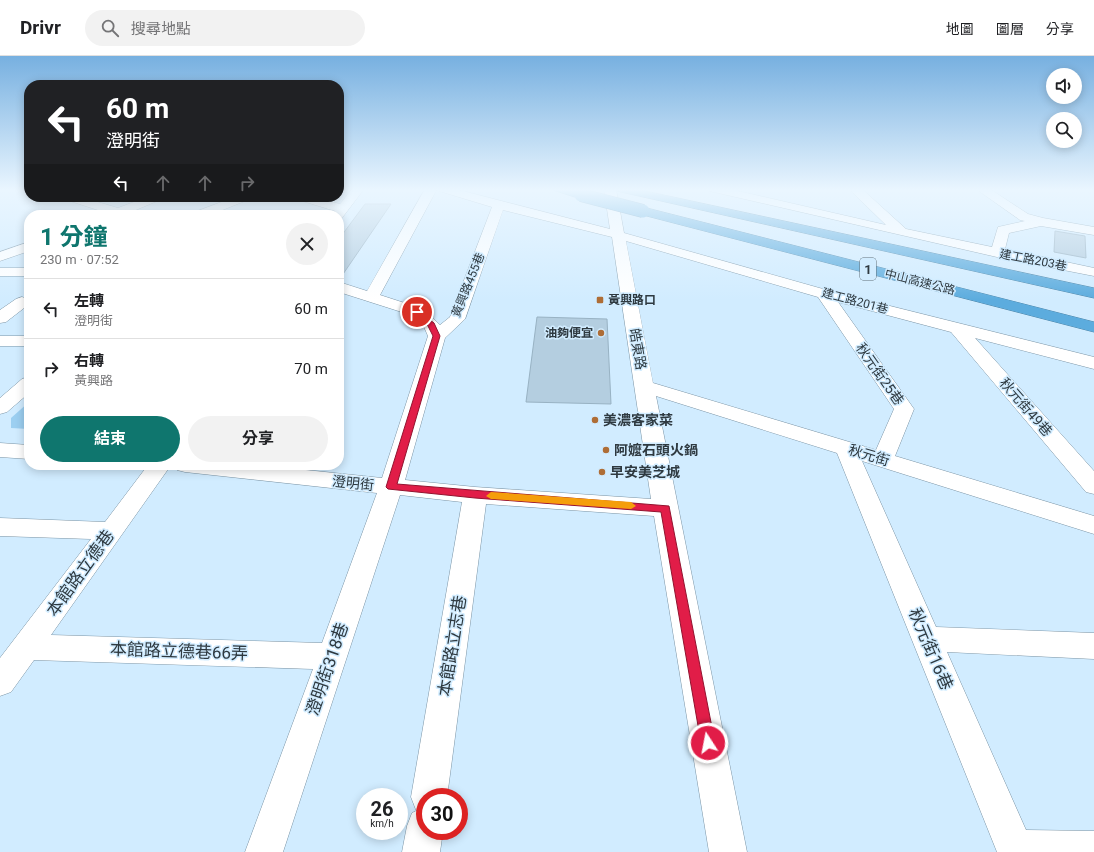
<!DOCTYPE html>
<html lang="zh-TW">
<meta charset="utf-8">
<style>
:root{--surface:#fff;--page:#f2f2f2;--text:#202124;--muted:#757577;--line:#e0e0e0;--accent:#0f766e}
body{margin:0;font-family:Roboto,"Noto Sans TC",sans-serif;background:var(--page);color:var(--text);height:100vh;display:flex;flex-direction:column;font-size:15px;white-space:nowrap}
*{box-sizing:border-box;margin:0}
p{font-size:13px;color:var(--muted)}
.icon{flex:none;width:22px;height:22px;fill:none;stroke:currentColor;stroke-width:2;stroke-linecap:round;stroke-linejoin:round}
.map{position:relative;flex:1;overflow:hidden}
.details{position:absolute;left:24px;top:154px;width:320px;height:260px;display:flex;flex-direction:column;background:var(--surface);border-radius:16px;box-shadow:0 2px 10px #0003}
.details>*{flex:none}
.top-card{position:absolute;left:24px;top:24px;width:320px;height:122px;border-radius:16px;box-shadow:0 2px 10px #0003;background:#202124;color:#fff;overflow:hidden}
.buttons{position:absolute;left:1046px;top:12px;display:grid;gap:8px}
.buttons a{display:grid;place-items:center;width:36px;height:36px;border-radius:50%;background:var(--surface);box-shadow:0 2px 10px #0003;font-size:20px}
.speed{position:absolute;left:356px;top:732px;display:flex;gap:8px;font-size:20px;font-weight:700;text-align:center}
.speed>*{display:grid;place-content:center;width:52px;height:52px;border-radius:50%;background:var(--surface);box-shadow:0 2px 10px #0003;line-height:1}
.speed small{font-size:10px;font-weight:400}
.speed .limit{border:6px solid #d22;background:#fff;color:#111}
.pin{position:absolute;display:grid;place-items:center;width:34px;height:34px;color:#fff;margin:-17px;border:2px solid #fff;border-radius:50%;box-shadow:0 1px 4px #0007}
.me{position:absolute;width:44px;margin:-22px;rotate:349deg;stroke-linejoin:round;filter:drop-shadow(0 0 3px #0008)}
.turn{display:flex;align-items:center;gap:14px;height:84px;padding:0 16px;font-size:18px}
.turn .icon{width:52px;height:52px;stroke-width:2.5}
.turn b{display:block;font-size:28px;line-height:34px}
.lanes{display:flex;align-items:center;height:38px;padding:0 16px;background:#0003;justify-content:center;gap:20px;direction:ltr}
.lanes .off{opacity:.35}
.round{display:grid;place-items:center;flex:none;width:42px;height:42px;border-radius:21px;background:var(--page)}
.head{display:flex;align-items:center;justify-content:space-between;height:68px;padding:0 16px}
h1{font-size:24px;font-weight:700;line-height:30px;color:var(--accent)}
.cta{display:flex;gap:8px;margin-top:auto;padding:8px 16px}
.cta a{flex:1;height:46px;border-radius:24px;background:var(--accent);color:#fff;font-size:16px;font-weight:700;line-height:46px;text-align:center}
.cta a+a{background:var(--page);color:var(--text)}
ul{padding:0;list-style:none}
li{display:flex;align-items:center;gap:12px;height:60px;padding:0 16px;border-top:1px solid var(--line)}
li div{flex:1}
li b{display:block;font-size:15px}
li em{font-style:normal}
header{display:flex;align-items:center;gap:24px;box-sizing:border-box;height:56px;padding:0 20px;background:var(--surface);border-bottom:1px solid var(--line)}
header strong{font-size:19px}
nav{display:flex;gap:22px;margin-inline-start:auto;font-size:14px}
.search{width:280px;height:36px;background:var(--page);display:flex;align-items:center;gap:10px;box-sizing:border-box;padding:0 14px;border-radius:22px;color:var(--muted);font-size:15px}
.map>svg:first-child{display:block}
</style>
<header>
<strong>Drivr</strong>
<div class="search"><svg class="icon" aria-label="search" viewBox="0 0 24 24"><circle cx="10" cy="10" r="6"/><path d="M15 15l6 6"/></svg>搜尋地點</div>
<nav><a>地圖</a><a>圖層</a><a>分享</a></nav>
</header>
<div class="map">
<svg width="1094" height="796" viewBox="0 0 1094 796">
<rect width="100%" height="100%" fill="#d1ecff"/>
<path fill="#9ccff1" d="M 29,346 L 29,373 L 11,372 L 11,362 Z"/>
<path fill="#b4cee0" stroke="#98b2c3" d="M 365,148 L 391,148 L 339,224 L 339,183 Z
M 1055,175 L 1085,180 L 1086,202 L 1054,196 Z
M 537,261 L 607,263 L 611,348 L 526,346 Z"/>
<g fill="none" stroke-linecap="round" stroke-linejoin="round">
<g stroke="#7b94a5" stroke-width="1">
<path id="minor" d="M 352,133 L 364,133 L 342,162 L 339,162 L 339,159 L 332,159 L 335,155 L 296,143 L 294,141 L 313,141 L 340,148 Z
M 425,133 L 437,133 L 380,239 L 423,253 L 440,269 L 450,261 L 492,151 L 439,135 L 437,133 L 455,133 L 610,173 L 604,133 L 616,133 L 624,177 L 830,235 L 1094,301 L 1094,313 L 975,282 L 1094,415 L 1094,438 L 1086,436 L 951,276 L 838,246 L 914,353 L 895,400 L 1094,460 L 1094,478 L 862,405 L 936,571 L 1094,577 L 1094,603 L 947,596 L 1026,774 L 1094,775 L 1094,796 L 997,796 L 837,397 L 656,340 L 747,796 L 709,796 L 654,460 L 486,448 L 447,741 L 425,741 L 425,775 L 443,775 L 440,796 L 402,796 L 407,770 L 412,757 L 418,754 L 416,754 L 411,741 L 462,446 L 400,439 L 283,796 L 245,796 L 313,613 L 34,604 L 11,636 L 0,640 L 0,602 L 91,483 L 0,480 L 0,462 L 105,466 L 148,409 L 171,409 L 51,579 L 322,587 L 377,437 L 185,416 L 177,414 L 174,409 L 258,409 L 382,422 L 428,280 L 424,271 L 411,259 L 339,236 L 339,226 L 367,235 ZM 503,154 L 612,181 L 651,443 L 475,431 L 405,424 L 445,282 L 465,263 ZM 626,185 L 818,241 L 894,353 L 876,394 L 653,327 Z
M 708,133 L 729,133 L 886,169 L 849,133 L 862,133 L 906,173 L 992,191 L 998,171 L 1025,165 L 1020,164 L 976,133 L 990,133 L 1028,158 L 1043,162 L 1094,171 L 1094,179 L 1041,170 L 1009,177 L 1005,193 L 1094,212 L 1094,220 L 997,201 L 714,136 L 710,135 Z
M 62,141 L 81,141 L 118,152 L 147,141 L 164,141 L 162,143 L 131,156 L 134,159 L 106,159 L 107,157 L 64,143 Z
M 235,141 L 252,141 L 250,143 L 210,159 L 193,159 L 195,156 Z
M 29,186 L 29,195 L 0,205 L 0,196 Z
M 0,212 L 29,212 L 29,220 L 0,220 Z
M 22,241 L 28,243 L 29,247 L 28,249 L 6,266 L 0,267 L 0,254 L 16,243 Z
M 0,280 L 29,280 L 29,290 L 0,290 Z
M 29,321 L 29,337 L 7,356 L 0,358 L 0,342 L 22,323 Z
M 0,387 L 29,389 L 29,403 L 0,401 Z"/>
</g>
<g stroke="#4c84a7" stroke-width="1">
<path id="highway" d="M 554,133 C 564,133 580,131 587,139 L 585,141 L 581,143 L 556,135 Z
M 615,133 L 636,133 L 1094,232 L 1094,242 L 621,136 L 617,135 Z
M 643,151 L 1094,266 L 1094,276 L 639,158 L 637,155 L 639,152 Z"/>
</g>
<use href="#minor" fill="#fff" fill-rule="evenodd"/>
<use href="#highway" fill="#5cacde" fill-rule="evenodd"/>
<g stroke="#4c84a7" stroke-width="14" stroke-linecap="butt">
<path id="highway-bridge" d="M 581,139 L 643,155"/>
</g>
<use href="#highway-bridge" stroke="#5cacde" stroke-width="13"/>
</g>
<linearGradient id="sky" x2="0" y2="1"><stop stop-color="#77b0e0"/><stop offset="0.55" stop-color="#eaf6ff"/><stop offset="1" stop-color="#eaf6ff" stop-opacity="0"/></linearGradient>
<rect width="1094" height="244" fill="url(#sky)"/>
<path fill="#e11d48" stroke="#92132f" d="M 417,254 L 434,267 L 440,280 L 397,428 L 669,450 L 715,687 L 713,691 L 708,693 L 703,691 L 701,687 L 661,456 L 475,442 L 388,433 L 386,431 L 433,280 L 428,270 L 413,256 Z"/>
<path fill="#f59e0b" d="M 491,436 L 631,446 L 636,450 L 631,453 L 491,443 L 486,440 Z"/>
<g fill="#ae6d36" stroke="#d1ecff" stroke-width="1.5">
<rect x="596" y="240" width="8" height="8" rx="2"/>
<circle cx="601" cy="277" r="4"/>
<circle cx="595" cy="364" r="4"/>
<circle cx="606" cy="394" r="4"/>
<circle cx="602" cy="416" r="4"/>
</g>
<g text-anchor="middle" stroke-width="3" stroke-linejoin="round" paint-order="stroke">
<g font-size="12" fill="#2e3940" stroke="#d1ecff">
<text transform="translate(1033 204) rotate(11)" y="4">建工路203巷</text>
<text transform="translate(920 226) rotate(14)" y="4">中山高速公路</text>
<text transform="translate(468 229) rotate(-68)" y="4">黃興路455巷</text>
<text transform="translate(855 245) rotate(15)" y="4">建工路201巷</text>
</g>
<g font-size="12" font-weight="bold" fill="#2e3940" stroke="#d1ecff" text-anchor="start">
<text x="608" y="248">黃興路口</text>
<text x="593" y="281" text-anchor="end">油夠便宜</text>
</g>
<rect fill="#d1ecff" stroke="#5f6f79" stroke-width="1" x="860" y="202" width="16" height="22" rx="3"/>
<g font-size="13" font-weight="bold" fill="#2e3940">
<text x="868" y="218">1</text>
</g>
<g font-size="14" fill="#2e3940" stroke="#d1ecff">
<text transform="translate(638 293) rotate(80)" y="5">皓東路</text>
<text transform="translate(880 318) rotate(55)" y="5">秋元街25巷</text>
<text transform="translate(1026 351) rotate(49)" y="5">秋元街49巷</text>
<text transform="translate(869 399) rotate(17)" y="5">秋元街</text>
<text transform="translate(353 427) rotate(6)" y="5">澄明街</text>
</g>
<g font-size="14" font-weight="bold" fill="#2e3940" stroke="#d1ecff" text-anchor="start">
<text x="603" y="369">美濃客家菜</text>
<text x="614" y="399">阿嬤石頭火鍋</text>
<text x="610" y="421">早安美芝城</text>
</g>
<g font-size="17" fill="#2e3940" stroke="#d1ecff">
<text transform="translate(80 517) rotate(-54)" y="6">本館路立德巷</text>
<text transform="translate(452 590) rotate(-81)" y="6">本館路立志巷</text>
<text transform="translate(931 593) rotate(67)" y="6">秋元街16巷</text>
<text transform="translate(179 595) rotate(2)" y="6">本館路立德巷66弄</text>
<text transform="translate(327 613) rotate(-71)" y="6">澄明街318巷</text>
</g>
</g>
</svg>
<div class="buttons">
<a><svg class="icon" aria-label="sound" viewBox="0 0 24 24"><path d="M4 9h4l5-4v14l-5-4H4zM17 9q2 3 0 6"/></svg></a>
<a><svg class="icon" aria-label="search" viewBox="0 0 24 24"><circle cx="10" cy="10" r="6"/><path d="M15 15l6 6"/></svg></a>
</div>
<div class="speed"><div>26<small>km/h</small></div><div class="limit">30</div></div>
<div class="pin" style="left:417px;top:256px;background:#d93025"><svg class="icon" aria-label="arrive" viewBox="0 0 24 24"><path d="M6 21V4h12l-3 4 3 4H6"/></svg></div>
<svg class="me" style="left:708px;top:687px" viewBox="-20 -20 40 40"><circle r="17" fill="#e11d48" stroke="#fff" stroke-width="3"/><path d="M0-11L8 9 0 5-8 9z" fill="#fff"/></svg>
<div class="top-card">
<div class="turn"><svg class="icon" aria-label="left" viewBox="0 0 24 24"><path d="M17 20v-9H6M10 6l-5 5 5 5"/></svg><div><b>60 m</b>澄明街</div></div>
<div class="lanes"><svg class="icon" aria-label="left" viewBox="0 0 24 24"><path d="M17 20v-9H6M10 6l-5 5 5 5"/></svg><svg class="icon off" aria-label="ahead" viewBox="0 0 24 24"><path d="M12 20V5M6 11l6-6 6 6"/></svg><svg class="icon off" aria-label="ahead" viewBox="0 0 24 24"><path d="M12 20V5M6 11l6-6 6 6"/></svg><svg class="icon off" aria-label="right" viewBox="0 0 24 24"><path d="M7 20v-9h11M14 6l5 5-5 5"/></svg></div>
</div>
<section class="details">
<div class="head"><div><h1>1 分鐘</h1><p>230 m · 07:52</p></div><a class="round"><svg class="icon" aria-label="close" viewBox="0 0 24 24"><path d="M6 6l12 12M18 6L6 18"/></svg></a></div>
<ul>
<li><svg class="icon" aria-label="left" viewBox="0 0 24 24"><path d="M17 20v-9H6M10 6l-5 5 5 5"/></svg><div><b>左轉</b><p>澄明街</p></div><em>60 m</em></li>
<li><svg class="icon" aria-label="right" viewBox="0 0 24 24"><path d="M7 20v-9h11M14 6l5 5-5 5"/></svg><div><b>右轉</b><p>黃興路</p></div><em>70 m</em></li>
</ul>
<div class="cta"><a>結束</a><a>分享</a></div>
</section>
</div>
